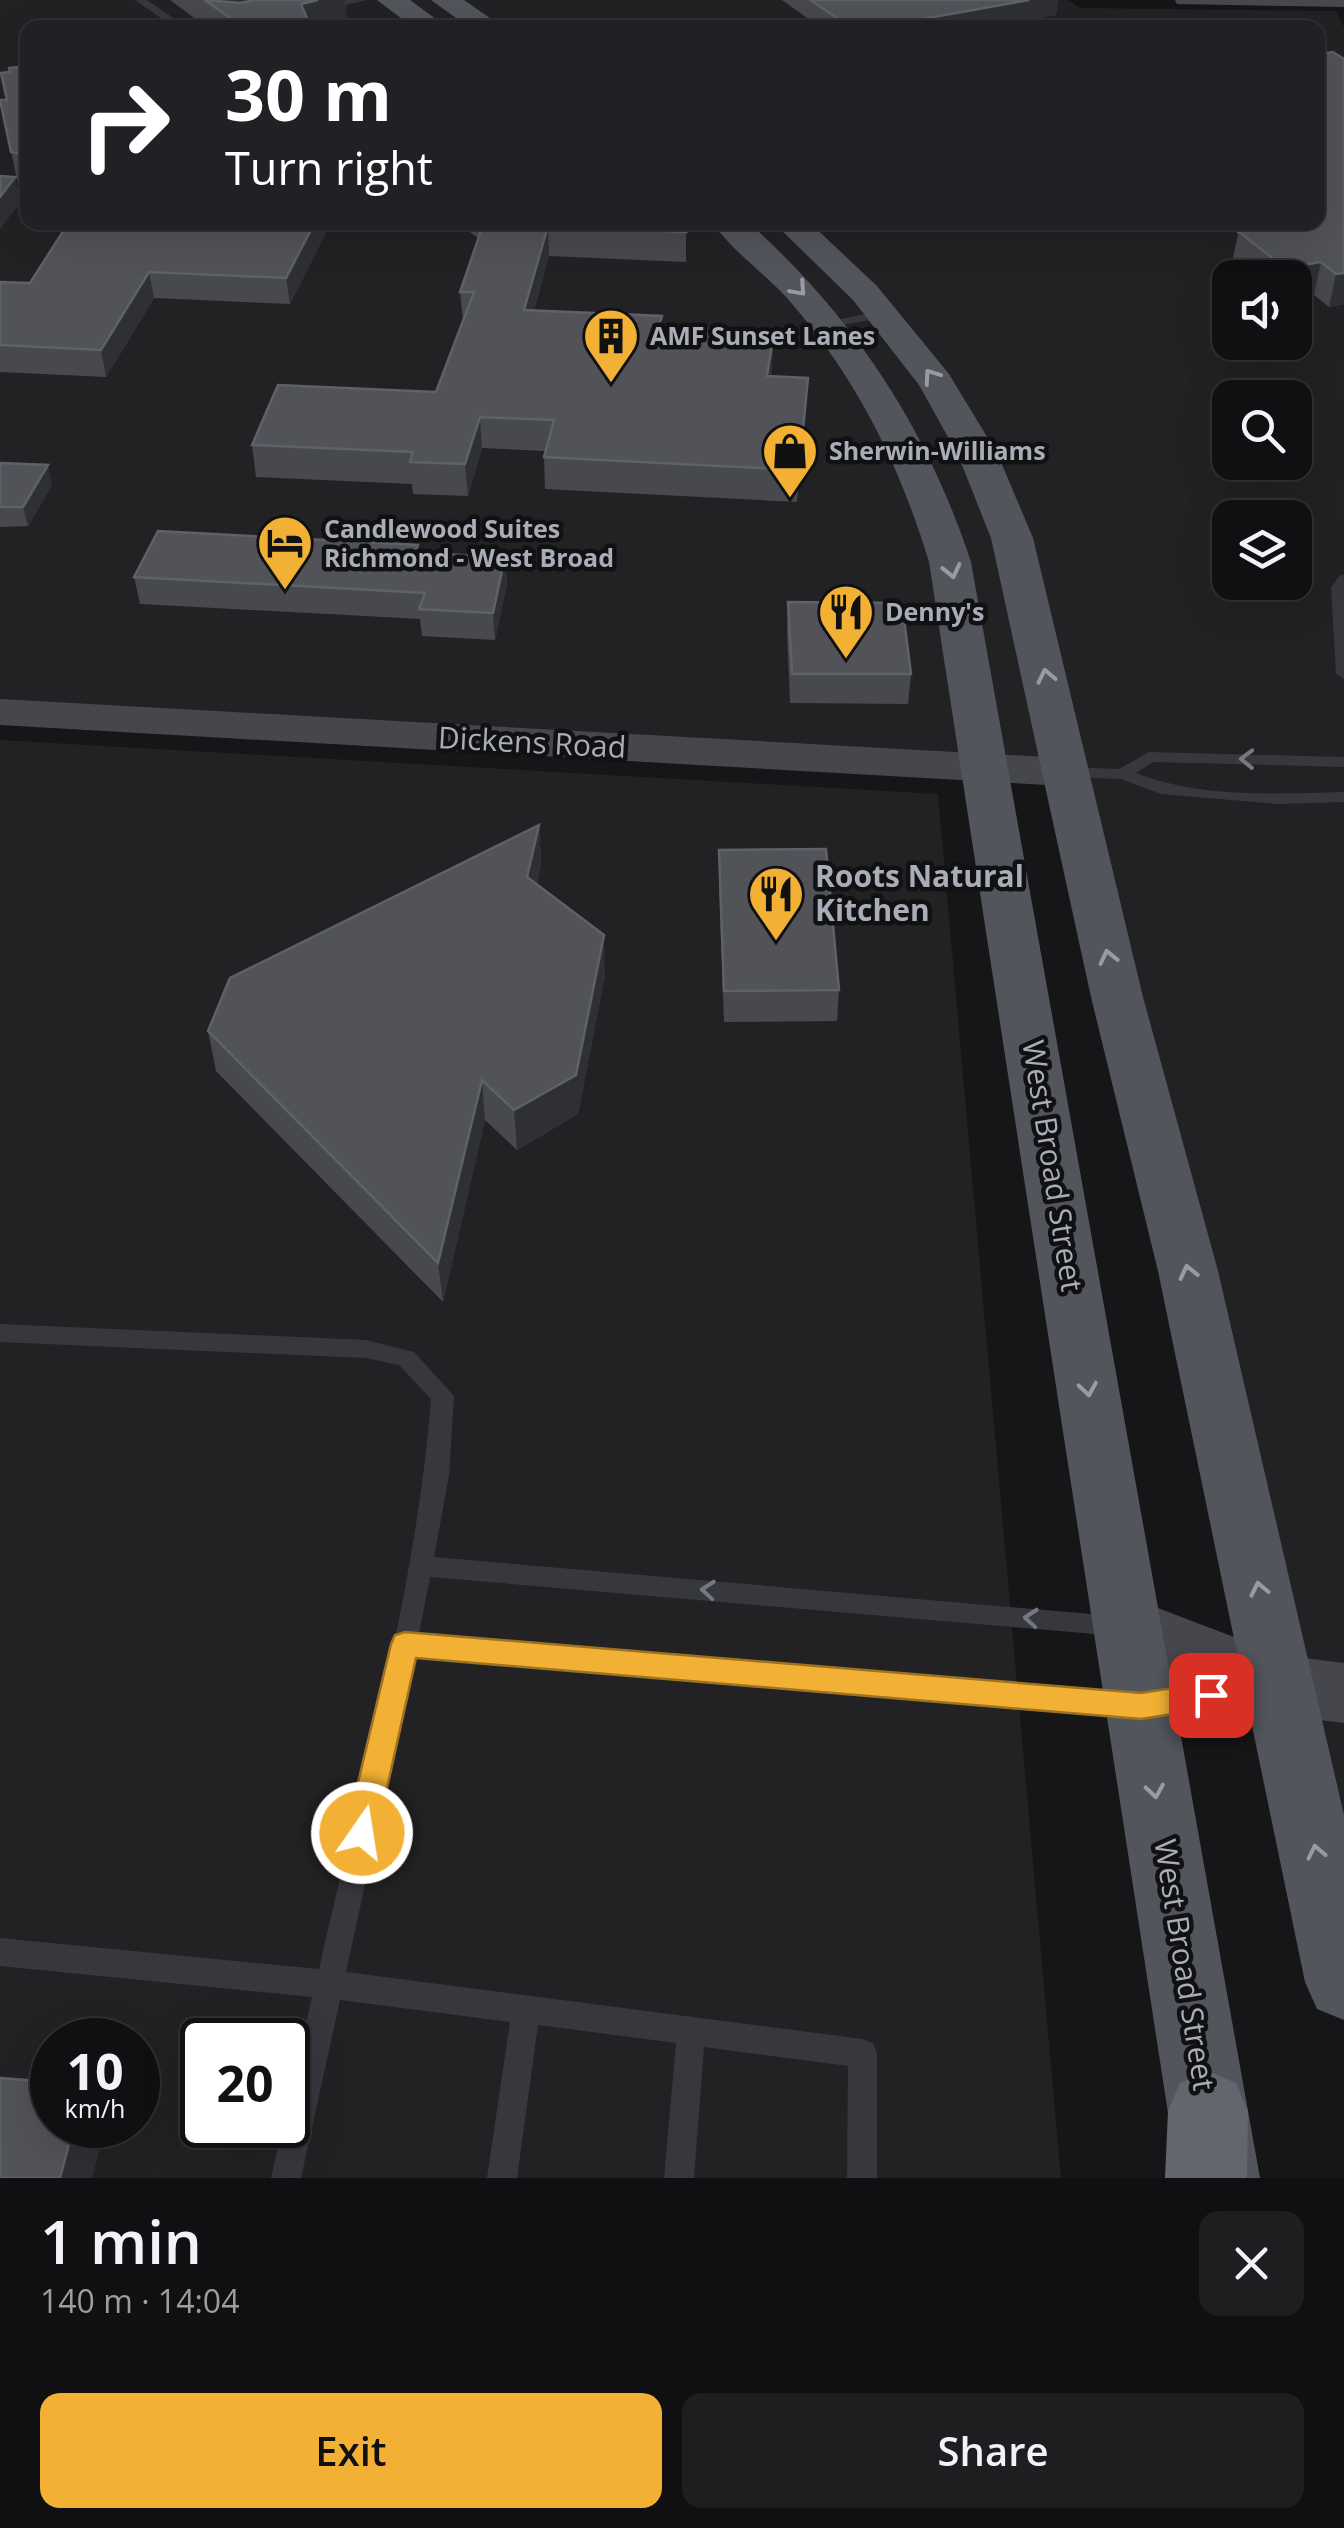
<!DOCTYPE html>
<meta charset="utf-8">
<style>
:root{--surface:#101012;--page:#1e1e20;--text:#f1f3f6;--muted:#9c9d9f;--line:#303032;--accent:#f2b134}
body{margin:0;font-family:"Open Sans",sans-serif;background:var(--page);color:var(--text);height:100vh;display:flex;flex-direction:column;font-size:38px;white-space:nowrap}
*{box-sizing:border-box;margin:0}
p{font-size:32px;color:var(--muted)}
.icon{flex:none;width:55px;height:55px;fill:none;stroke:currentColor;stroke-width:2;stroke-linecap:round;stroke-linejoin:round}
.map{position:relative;height:2178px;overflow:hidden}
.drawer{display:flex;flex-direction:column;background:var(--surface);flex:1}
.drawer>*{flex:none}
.banner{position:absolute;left:20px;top:20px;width:1305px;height:210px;border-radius:20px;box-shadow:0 10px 40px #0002,0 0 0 2px var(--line);background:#202124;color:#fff;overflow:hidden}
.tools{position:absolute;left:1212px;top:260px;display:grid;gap:20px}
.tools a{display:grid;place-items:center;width:100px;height:100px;border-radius:20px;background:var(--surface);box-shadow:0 10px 40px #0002,0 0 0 2px var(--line);font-size:50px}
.speed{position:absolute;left:30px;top:2018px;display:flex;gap:20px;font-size:50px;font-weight:700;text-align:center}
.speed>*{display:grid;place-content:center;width:130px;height:130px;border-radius:50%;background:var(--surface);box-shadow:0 10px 40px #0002,0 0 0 2px var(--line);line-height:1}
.speed small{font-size:25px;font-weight:400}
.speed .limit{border:5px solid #111;border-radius:15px;background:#fff;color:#111}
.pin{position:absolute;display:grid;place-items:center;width:85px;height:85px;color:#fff;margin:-42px;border-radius:20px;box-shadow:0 5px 15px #0006}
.me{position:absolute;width:110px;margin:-55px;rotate:13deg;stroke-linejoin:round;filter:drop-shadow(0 0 8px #0008)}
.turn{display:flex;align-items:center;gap:35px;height:210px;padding:0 40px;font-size:45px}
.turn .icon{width:130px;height:130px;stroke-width:2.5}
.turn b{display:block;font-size:70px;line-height:85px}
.round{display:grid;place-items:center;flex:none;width:105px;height:105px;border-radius:20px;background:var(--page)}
.summary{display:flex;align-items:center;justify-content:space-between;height:170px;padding:0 40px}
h1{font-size:60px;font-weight:600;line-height:75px}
.action{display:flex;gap:20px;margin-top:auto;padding:20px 40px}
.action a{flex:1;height:115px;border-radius:20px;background:var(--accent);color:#111;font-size:40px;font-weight:600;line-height:115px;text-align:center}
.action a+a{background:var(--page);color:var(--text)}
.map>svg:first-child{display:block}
</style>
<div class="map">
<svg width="1344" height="2178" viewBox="0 0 1344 2178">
<rect width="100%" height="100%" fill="#161618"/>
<path fill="#222225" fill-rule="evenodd" d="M 0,0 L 1068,0 L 1080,8 L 1336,11 L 1344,27 L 1344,1983 L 1065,762 L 0,705 ZM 28,28 L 1318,28 L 1318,222 L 28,222 ZM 1230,278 L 1295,278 L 1295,342 L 1230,342 ZM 1230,398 L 1295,398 L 1295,462 L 1230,462 ZM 1230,518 L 1295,518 L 1295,582 L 1230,582 Z
M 0,740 L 938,794 L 1061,2178 L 0,2178 ZM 52,2040 L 138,2040 L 138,2125 L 52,2125 ZM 202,2040 L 288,2040 L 288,2125 L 202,2125 Z"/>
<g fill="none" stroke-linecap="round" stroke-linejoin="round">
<path fill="#37383d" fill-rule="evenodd" d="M 135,0 L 147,0 L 188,28 L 175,28 Z
M 346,0 L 367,0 L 320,11 L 315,8 Z
M 0,188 L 28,188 L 28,196 L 0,196 Z
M 884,310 L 889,311 L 889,317 L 829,327 L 822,323 Z
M 1344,574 L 1344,679 L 1336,674 L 1331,588 L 1339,576 Z
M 1149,752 L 1344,757 L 1344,767 L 1153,762 L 1136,773 C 1199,798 1277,794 1344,792 L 1344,802 L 1277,804 L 1161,794 L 1121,779 L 1065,777 L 1056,772 L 1065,767 L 1119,769 Z
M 0,1324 L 366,1340 L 414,1352 L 454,1396 L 449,1476 L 434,1557 L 1126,1617 L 1129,1625 L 1126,1633 L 1117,1636 L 430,1577 L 419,1634 L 1130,1693 L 1139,1697 L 1143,1705 L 1139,1713 L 1130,1717 L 415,1656 L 346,1972 L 863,2039 L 873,2043 L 877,2053 L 877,2178 L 847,2178 L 848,2066 L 704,2047 L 694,2178 L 664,2178 L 676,2043 L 538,2025 L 517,2178 L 487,2178 L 510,2022 L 340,2000 L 301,2178 L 271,2178 L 283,2125 L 288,2125 L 288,2106 L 312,1997 L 0,1966 L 0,1938 L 319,1969 C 361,1781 416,1591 431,1399 L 399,1365 L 366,1358 L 0,1342 Z"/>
<path fill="#45474d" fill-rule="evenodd" d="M 0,699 L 1065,758 L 1081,762 L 1087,772 L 1081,782 L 1065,786 L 0,725 Z
M 1129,1597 L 1281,1655 L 1344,1663 L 1344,1723 L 1280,1715 L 1141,1736 L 1117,1728 L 1107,1706 L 1117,1684 L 1169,1671 L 1106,1646 L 1096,1626 L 1106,1606 Z"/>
<path fill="#53555c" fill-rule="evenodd" d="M 377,0 L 410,0 L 448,28 L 414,28 Z
M 431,0 L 464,0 L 504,28 L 470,28 Z
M 712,222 L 748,222 C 854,317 927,428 971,562 L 1260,2178 L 1178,2178 L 929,562 C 900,466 858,381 793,305 C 769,276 733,253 712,222 Z
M 773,222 L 809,222 L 877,286 L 949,374 L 998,455 L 1033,538 L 1143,997 L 1218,1271 L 1344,1815 L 1344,2020 L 1317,2009 L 1305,1982 L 1158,1271 L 1091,997 L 991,538 L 958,455 L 919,385 L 853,300 Z"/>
<path fill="#63666e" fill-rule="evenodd" d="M 1208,2071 L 1236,2083 L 1248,2111 L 1247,2178 L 1165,2178 L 1168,2111 L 1180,2083 Z"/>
</g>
<path fill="#47494d" d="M 170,0 L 345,0 L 347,23 L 327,28 L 208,28 Z
M 782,0 L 1058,0 L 1056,15 L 985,28 L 821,28 Z
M 1175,0 L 1344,0 L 1344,7 L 1177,4 Z
M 1318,54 L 1344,304 L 1329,307 L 1314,295 L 1295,298 L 1295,278 L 1250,278 L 1232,263 L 1238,234 L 1224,222 L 1318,222 Z
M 28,66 L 28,187 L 18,184 L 0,100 L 7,100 L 10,72 Z
M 69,222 L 331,222 L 290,304 L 154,298 L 106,377 L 0,372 L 0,282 L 30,283 Z
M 457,222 L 681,222 L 686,232 L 686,262 L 549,256 L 534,310 L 662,327 L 774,332 L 771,376 L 806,409 L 797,502 L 545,489 L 544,457 L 545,451 L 482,448 L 468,496 L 413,494 L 412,484 L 256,477 L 252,445 L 436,392 L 463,321 L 460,292 L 479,239 Z
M 0,463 L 52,485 L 28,526 L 0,527 Z
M 418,545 L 418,553 L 505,557 L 507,584 L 495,640 L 422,636 L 420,619 L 140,604 L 134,577 Z
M 788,602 L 911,674 L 908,704 L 790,703 L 787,632 Z
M 539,825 L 541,864 L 537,884 L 605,975 L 578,1114 L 517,1150 L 485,1120 L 443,1302 L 216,1071 L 208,1031 Z
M 719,850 L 839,990 L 837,1021 L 724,1022 L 719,880 Z"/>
<path fill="#2f3033" d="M 214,0 L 345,0 L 347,23 L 327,28 L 303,28 Z
M 1029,0 L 1058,0 L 1056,15 L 985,28 L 872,28 Z
M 15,177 L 21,202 L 0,229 L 0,197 Z
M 315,222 L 331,222 L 290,304 L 286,278 Z
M 548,226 L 549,256 L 525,340 L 524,310 Z
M 1321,262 L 1314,295 L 1295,298 L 1295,278 L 1284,278 L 1285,268 Z
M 149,272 L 154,298 L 106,377 L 101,350 Z
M 1344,273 L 1344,304 L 1329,307 L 1336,274 Z
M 774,332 L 772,363 L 766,407 L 767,376 Z
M 808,378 L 806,409 L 797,502 L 799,470 Z
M 480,417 L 482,448 L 468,496 L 465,464 Z
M 48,465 L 52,485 L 28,526 L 23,507 Z
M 505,557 L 507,584 L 495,640 L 493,613 Z
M 539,825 L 541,864 L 530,916 L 527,877 Z
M 604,935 L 605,975 L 578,1114 L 517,1150 L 514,1110 Z
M 482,1080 L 485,1120 L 443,1302 L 438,1263 Z
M 74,2125 L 105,2125 L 106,2127 L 92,2178 L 60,2178 Z"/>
<path fill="#525359" stroke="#5f6168" stroke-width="2.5" d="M 205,0 L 241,3 L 254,0 L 318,0 L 301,4 L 311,28 L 244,28 Z
M 811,0 L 1029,0 L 872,28 L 851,28 Z
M 1333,52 L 1344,59 L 1344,273 L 1336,274 L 1321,262 L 1285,268 L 1238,231 L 1274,225 L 1270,222 L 1318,222 L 1318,54 Z
M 28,66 L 28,152 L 25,155 L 11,152 L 0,100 L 7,100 L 1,73 L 10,72 L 9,68 Z
M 0,176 L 15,177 L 0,197 Z
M 69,222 L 315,222 L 286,278 L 149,272 L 101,350 L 0,345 L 0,282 L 30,283 Z
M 484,222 L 681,222 L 686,232 L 548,226 L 524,310 L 662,316 L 659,326 L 774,332 L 767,376 L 808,378 L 799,470 L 544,457 L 554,420 L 480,417 L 465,464 L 410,462 L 413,452 L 252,445 L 278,385 L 436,392 L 474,292 L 460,292 Z
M 0,463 L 48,465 L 23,507 L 0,507 Z
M 158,531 L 418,545 L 415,553 L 505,557 L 493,613 L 419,609 L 425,593 L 134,577 Z
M 788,602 L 902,603 L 911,674 L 792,674 Z
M 539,825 L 527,877 L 604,935 L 576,1075 L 514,1110 L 482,1080 L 438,1263 L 208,1031 L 230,978 Z
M 826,849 L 839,990 L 724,991 L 719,850 Z
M 0,2078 L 52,2082 L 52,2125 L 74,2125 L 60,2178 L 0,2178 Z"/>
<defs><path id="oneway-chevron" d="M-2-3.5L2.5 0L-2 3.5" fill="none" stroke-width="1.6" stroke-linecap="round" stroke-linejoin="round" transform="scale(2.5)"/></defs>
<g stroke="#979ba6">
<use href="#oneway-chevron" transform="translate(799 289) rotate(48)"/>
<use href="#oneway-chevron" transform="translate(931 376) rotate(-125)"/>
<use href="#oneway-chevron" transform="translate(952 571) rotate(77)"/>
<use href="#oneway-chevron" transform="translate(1046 676) rotate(-102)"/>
<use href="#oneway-chevron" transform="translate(1108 957) rotate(-103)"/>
<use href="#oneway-chevron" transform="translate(1188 1272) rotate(-103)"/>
<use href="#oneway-chevron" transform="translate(1088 1389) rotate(81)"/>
<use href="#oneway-chevron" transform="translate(1259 1589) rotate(-102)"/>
<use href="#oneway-chevron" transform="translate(1155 1791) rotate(81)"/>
<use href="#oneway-chevron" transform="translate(1316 1852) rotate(-102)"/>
</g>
<g stroke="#757881">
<use href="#oneway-chevron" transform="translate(1247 759) rotate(-179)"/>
<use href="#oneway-chevron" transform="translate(708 1590) rotate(-175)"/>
<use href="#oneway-chevron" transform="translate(1031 1618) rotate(-175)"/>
</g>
<path fill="#f2b134" stroke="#9d7322" stroke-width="2.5" d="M 405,1632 L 1141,1693 L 1211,1682 L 1221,1686 L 1225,1695 L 1221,1705 L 1211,1708 L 1141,1719 L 416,1658 L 377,1833 L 372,1843 L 362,1847 L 351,1843 L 346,1833 L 391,1644 L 395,1635 Z"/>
<defs>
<g id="building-pin" transform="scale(2.875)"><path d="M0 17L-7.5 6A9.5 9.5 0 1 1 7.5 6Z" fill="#f2b134" stroke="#111113"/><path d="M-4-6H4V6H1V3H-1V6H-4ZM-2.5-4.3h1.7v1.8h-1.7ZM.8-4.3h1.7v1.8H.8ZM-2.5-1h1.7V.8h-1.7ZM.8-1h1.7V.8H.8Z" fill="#111"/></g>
<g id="shop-pin" transform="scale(2.875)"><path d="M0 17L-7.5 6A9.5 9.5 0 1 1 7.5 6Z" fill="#f2b134" stroke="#111113"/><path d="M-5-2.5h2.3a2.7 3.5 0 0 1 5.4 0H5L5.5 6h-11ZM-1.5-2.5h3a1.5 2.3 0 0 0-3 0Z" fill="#111"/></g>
<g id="hotel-pin" transform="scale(2.875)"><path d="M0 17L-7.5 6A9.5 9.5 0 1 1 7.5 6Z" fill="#f2b134" stroke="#111113"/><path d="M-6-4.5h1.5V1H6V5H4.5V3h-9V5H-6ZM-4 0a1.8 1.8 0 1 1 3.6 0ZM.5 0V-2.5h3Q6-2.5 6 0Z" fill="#111"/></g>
<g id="restaurant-pin" transform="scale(2.875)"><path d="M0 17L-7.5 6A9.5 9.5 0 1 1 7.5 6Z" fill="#f2b134" stroke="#111113"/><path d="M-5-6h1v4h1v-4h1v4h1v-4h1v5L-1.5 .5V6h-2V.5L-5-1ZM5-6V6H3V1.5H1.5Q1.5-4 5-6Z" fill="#111"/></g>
</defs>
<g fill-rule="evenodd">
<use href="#building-pin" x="611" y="336"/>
<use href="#shop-pin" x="790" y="451"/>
<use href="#hotel-pin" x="285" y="543"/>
<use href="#restaurant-pin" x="846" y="612"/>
<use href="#restaurant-pin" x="776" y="894"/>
</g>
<g text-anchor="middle" stroke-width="9" stroke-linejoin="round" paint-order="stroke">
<g font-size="25" font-weight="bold" fill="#a8adb8" stroke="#111113" text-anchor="start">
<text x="650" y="345">AMF Sunset Lanes</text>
<text x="829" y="460">Sherwin-Williams</text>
<text x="324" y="538">Candlewood Suites<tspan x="324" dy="29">Richmond - West Broad</tspan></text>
<text x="885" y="621">Denny's</text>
</g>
<g font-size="30" fill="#a8adb8" stroke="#111113">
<text transform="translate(532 743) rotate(3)" y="10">Dickens Road</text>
<text transform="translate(1052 1166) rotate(81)" y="10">West Broad Street</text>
<text transform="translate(1184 1965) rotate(81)" y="10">West Broad Street</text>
</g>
<g font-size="30" font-weight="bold" fill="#a8adb8" stroke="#111113" text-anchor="start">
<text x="815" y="887">Roots Natural<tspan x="815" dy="34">Kitchen</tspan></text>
</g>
</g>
</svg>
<div class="tools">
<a><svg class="icon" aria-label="sound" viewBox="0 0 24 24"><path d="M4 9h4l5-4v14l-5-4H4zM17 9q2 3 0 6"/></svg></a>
<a><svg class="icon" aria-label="search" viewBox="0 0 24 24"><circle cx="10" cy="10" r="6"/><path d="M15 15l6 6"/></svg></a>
<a><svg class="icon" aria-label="layers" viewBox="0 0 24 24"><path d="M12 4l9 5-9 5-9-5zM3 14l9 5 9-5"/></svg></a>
</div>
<div class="speed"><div>10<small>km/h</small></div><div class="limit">20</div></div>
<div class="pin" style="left:1211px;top:1695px;background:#d93025"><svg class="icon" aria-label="arrive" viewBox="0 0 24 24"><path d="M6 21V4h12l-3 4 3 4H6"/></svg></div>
<svg class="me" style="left:362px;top:1833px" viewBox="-20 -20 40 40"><circle r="17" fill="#f2b134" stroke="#fff" stroke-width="3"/><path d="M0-11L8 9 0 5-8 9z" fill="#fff"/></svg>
<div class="banner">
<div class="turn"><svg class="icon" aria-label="right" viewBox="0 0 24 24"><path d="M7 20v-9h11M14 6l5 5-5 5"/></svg><div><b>30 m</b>Turn right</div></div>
</div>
</div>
<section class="drawer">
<div class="summary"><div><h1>1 min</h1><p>140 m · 14:04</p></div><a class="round"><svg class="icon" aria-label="close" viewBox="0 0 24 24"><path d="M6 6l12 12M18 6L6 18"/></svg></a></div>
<div class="action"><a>Exit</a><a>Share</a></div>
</section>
